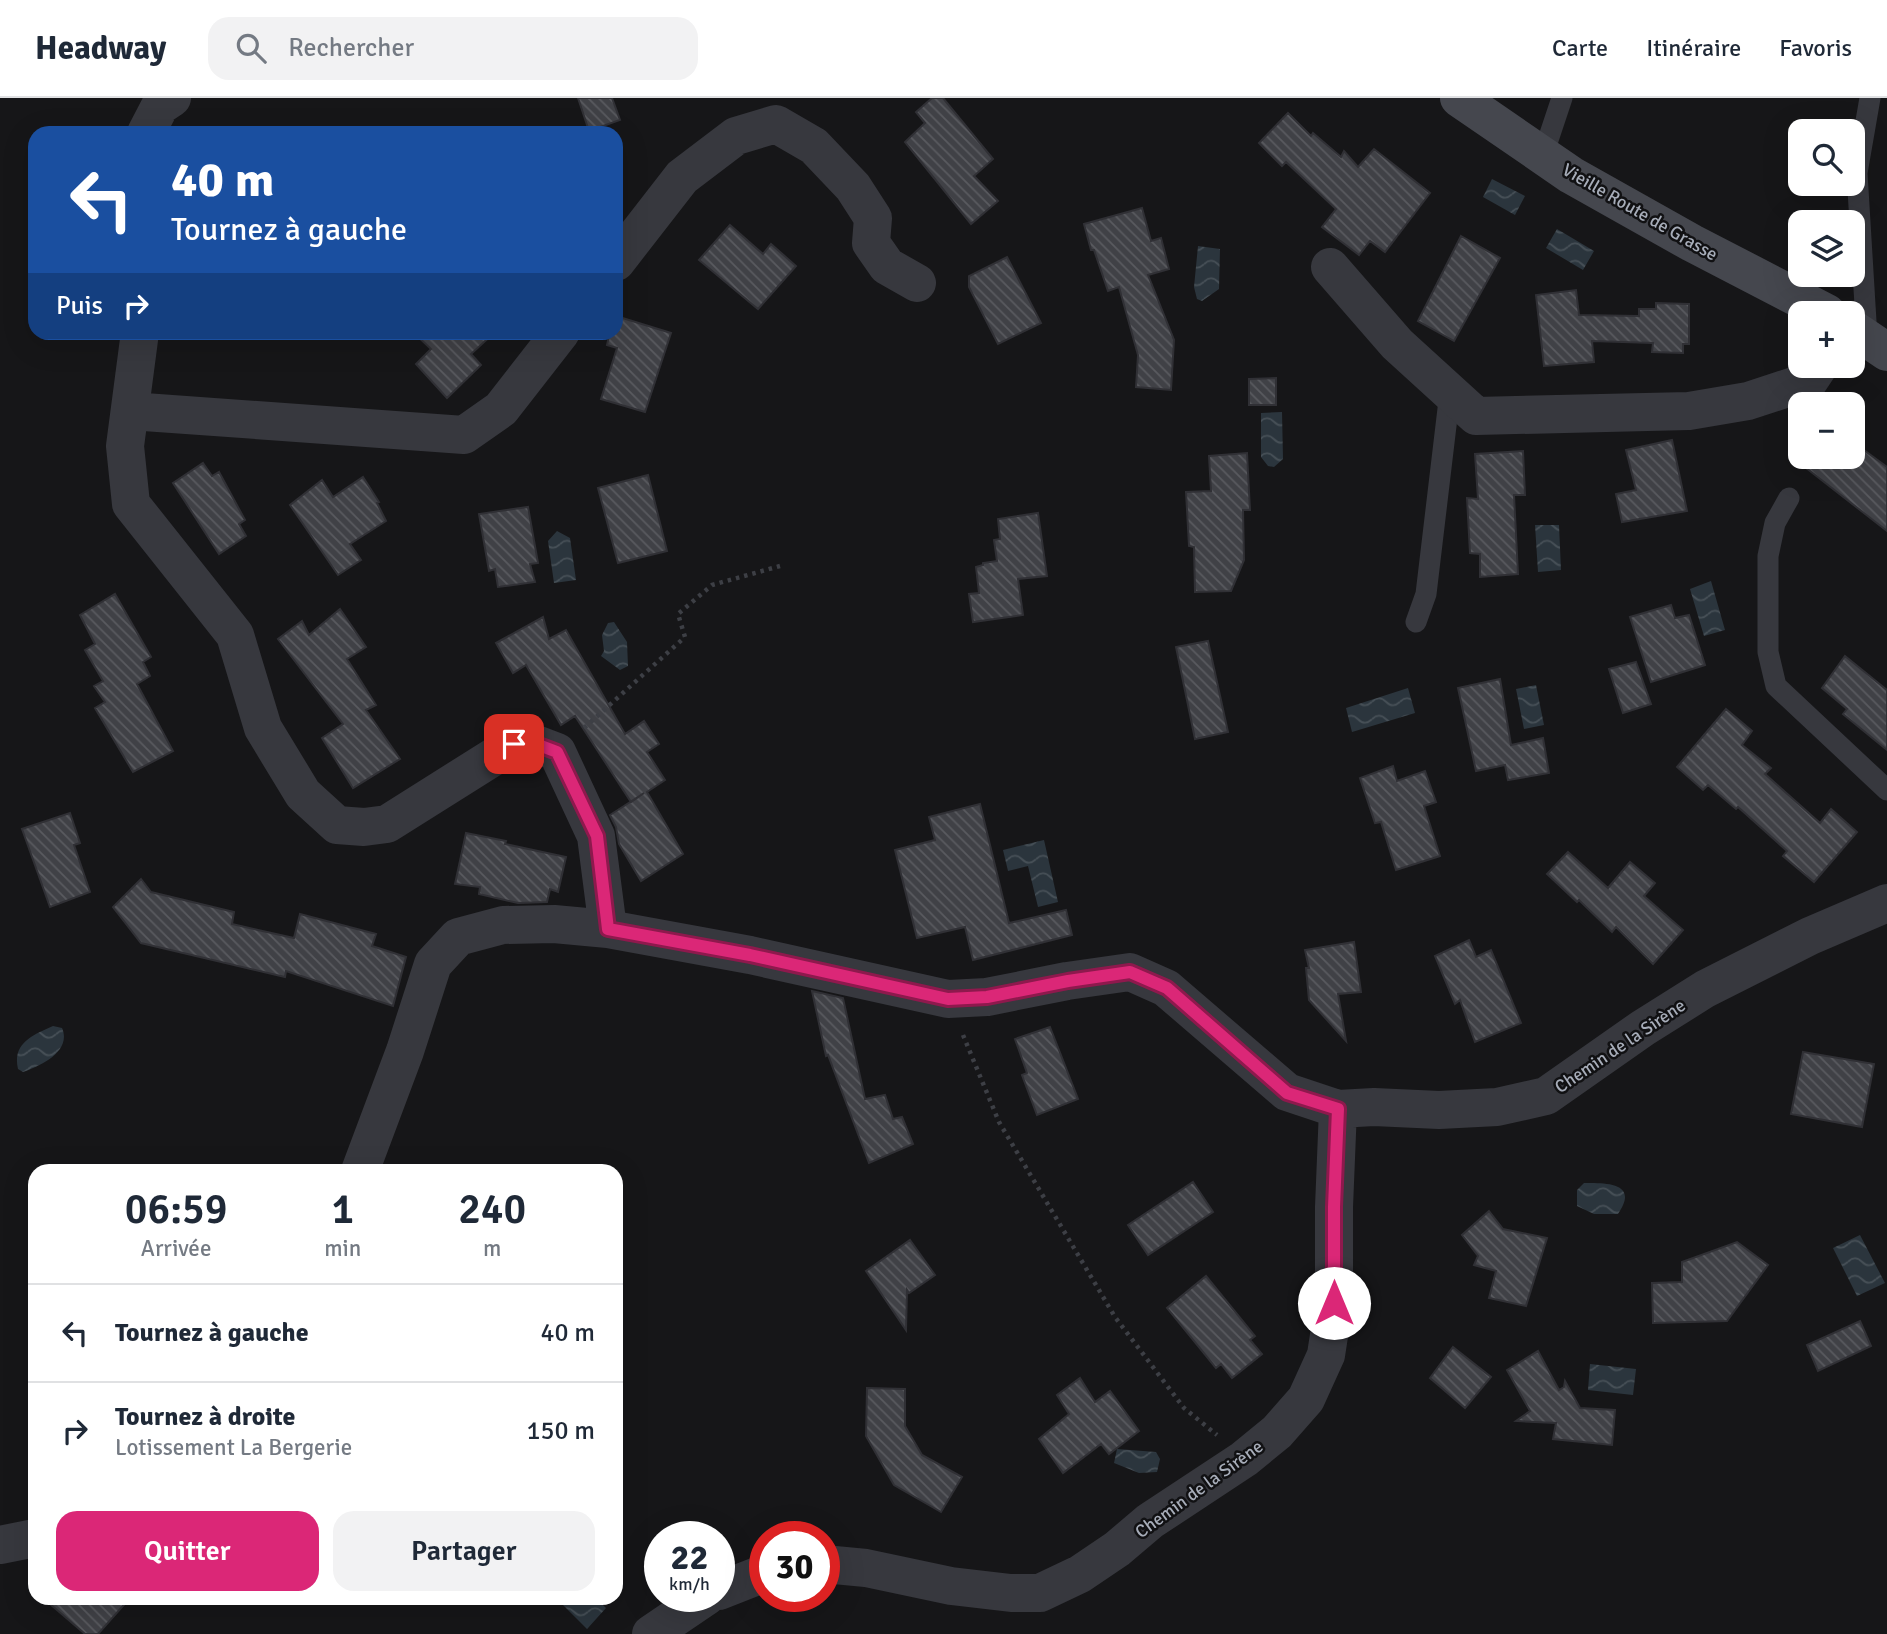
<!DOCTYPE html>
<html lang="fr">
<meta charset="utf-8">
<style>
:root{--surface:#fff;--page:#f2f2f3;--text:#1f2937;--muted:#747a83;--line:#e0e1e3;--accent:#db2777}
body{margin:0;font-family:Signika,sans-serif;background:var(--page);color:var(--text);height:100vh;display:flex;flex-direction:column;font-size:26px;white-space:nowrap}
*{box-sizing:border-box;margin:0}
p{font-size:23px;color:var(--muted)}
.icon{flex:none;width:38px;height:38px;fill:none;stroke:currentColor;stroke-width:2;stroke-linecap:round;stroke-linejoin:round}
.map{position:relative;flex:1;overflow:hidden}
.details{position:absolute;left:28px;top:1066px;width:595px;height:441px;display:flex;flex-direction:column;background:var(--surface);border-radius:21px;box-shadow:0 7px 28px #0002}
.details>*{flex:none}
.banner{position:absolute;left:28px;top:28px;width:595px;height:214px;border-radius:21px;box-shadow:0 7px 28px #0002;background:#1a4fa0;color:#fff;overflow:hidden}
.tools{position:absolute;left:1788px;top:21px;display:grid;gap:14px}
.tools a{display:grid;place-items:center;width:77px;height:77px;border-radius:14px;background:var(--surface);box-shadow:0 7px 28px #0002;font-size:35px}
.speed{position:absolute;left:644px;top:1423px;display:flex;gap:14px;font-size:35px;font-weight:700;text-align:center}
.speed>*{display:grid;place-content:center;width:91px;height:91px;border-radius:50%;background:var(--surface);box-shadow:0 7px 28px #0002;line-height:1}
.speed small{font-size:18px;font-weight:400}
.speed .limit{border:10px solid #d22;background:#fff;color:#111}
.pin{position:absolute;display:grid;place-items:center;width:60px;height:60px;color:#fff;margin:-30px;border-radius:14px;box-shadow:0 4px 10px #0006}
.me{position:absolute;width:77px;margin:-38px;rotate:0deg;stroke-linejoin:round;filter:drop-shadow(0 0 5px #0008)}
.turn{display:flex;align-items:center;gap:24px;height:147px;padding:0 28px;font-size:32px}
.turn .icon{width:91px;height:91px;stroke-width:2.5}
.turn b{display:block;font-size:49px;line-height:60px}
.then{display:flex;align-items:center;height:66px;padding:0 28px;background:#0003;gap:14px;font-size:26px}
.eta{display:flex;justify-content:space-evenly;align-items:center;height:119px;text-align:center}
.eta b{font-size:42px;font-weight:600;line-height:49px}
.cta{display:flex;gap:14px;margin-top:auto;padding:14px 28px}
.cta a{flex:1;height:80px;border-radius:21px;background:var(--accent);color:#fff;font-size:28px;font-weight:600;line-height:80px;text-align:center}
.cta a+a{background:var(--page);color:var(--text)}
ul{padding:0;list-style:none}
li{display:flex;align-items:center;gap:21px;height:98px;padding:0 28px;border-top:2px solid var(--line)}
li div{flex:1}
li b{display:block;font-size:26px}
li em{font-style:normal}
header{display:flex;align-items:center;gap:42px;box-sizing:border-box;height:98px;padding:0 35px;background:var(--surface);border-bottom:2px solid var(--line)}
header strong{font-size:33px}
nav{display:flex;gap:38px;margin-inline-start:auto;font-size:24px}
.search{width:490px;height:63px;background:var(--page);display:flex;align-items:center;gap:18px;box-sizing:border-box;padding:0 24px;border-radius:21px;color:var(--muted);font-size:26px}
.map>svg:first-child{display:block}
</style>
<header>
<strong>Headway</strong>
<div class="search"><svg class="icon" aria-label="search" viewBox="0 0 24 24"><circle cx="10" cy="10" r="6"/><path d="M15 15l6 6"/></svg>Rechercher</div>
<nav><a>Carte</a><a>Itinéraire</a><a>Favoris</a></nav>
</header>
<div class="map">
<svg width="1887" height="1536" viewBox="0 0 1887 1536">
<defs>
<pattern id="water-waves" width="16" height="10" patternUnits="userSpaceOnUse" patternTransform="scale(1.75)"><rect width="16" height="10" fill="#2b353d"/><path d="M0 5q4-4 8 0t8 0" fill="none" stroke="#475057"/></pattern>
<pattern id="building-back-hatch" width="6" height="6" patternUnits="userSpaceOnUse" patternTransform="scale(1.75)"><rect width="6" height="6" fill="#404146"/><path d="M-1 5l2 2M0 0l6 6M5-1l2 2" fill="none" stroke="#595a5f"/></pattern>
</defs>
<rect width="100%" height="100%" fill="#161618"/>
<path fill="url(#water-waves)" d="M 1492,81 L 1525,98 L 1515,117 L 1483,99 Z
M 1557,131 L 1594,153 L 1583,172 L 1546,150 Z
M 1198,148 L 1220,151 L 1219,191 L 1202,203 L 1197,201 L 1194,189 Z
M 1282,314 L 1283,361 L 1274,369 L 1268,368 L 1261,359 L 1261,315 Z
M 1535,427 L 1559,427 L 1561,472 L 1538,474 Z
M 557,433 L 570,440 L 576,482 L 554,485 L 548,443 Z
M 1711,483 L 1725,532 L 1704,538 L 1690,491 Z
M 614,524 L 627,544 L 628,568 L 620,572 L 601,558 L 604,553 L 602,537 L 608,525 Z
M 1536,587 L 1544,627 L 1524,631 L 1516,591 Z
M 1408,590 L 1415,615 L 1352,634 L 1346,610 Z
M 1044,742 L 1058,804 L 1038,809 L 1028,768 L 1008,773 L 1003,752 Z
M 53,928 L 62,930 C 72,953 41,968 23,974 L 18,971 C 12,945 33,937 53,928 Z
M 1584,1085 C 1605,1085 1640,1084 1618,1116 L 1594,1116 L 1577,1108 L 1577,1092 Z
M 1860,1137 L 1885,1185 L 1857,1198 L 1833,1150 Z
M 1590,1266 L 1636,1271 L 1633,1297 L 1588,1292 Z
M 1117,1351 L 1156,1354 L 1160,1361 L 1157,1374 L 1139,1375 L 1114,1365 Z
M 556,1500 L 596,1500 L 606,1510 L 587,1531 Z"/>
<path fill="url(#building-back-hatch)" stroke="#303035" stroke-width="2" d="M 578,0 L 612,0 L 620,22 L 589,33 Z
M 932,0 L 943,0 L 993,61 L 974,78 L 998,103 L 971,126 L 905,44 L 925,25 L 916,14 Z
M 1288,15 L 1311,38 L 1313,35 L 1341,59 L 1344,53 L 1358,69 L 1374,51 L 1430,95 L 1385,154 L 1370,143 L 1359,157 L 1322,129 L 1336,111 L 1286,64 L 1282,68 L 1259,45 Z
M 1142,110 L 1151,143 L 1161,140 L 1169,171 L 1148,177 L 1174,242 L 1171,292 L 1136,289 L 1138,257 L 1119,189 L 1108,193 L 1094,152 L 1091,152 L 1084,126 Z
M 730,127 L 763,156 L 771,146 L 796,168 L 758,211 L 699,162 Z
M 1461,138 L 1500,160 L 1454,243 L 1418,223 Z
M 1007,159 L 1041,225 L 998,246 L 969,189 L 969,178 Z
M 1576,192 L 1579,217 L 1639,218 L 1639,211 L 1656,211 L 1656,205 L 1689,206 L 1689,246 L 1683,246 L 1683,255 L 1652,254 L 1653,245 L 1592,243 L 1594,264 L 1544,268 L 1536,197 Z
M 616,218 L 671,235 L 645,314 L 601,301 L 617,250 L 607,247 L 610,234 L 616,234 Z
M 413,234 L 495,234 L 471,256 L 481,267 L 447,300 L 416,266 L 431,251 Z
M 1276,280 L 1276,307 L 1249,307 L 1249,281 Z
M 1672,342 L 1687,413 L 1622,424 L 1616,396 L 1636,392 L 1626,352 Z
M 1853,344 L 1887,369 L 1887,433 L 1792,359 L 1853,359 Z
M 1523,353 L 1525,397 L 1514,397 L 1518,476 L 1480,479 L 1480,456 L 1470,455 L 1467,400 L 1478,401 L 1475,356 Z
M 1247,355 L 1250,412 L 1243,412 L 1244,462 L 1231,493 L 1195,494 L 1194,449 L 1189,448 L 1186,394 L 1211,393 L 1209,358 Z
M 203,365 L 212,378 L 219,374 L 245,422 L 239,426 L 246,438 L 219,456 L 173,385 Z
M 648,377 L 667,453 L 618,465 L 598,390 Z
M 363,379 L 379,404 L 377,405 L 386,423 L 350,446 L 361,462 L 338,477 L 290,407 L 322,382 L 333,399 Z
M 528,409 L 538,465 L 530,466 L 535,484 L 498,489 L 495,471 L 489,473 L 479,416 Z
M 1038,415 L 1047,478 L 1018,481 L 1023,517 L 973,524 L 969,496 L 979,495 L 976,469 L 983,467 L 983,465 L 997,463 L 994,442 L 1000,441 L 998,421 Z
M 115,496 L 151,559 L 143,564 L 150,578 L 137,586 L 173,653 L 133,674 L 95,610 L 105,604 L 94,588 L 103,583 L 85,552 L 95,546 L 80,517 Z
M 1671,507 L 1675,520 L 1689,517 L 1705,567 L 1651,584 L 1630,519 Z
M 340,511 L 366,549 L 347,561 L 376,607 L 366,612 L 400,661 L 353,690 L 322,640 L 343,626 L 278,541 L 302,523 L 309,537 Z
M 543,519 L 549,541 L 566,532 L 625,636 L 644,623 L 659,646 L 647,654 L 665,682 L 647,694 L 683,756 L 641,783 L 619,746 L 616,729 L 610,717 L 644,695 L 631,704 L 575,618 L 561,627 L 526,567 L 513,575 L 496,545 Z
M 1208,543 L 1228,634 L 1195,641 L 1176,549 Z
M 1845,558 L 1887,592 L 1887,652 L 1843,616 L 1847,611 L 1822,590 Z
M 1636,564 L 1651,606 L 1623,615 L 1609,571 Z
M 1500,581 L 1511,647 L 1543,640 L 1549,675 L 1508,682 L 1505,667 L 1476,673 L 1458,590 Z
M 1726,611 L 1752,633 L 1742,647 L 1771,670 L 1765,676 L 1820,725 L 1831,711 L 1857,734 L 1814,784 L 1783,758 L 1787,753 L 1738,709 L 1736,711 L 1708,687 L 1703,692 L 1677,669 Z
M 1393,668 L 1397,683 L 1425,673 L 1436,704 L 1424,708 L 1440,758 L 1396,772 L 1381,724 L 1375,725 L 1360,680 Z
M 980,706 L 1009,825 L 1066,812 L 1072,837 L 973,862 L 965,829 L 917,840 L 895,752 L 935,742 L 929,719 Z
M 70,715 L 80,745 L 74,747 L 90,794 L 50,809 L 22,731 Z
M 466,735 L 506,743 L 505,746 L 566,759 L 558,794 L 550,791 L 547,804 L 518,805 L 479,796 L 480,789 L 455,786 Z
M 1568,754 L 1608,790 L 1630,764 L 1655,785 L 1644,798 L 1683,832 L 1653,866 L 1616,829 L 1612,834 L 1579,802 L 1577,804 L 1547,776 Z
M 141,781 L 151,794 L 234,814 L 232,826 L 258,832 L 294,840 L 300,816 L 376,836 L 372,848 L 406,859 L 393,908 L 286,873 L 285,879 L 141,845 L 113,809 Z
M 1469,842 L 1476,859 L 1491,852 L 1521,925 L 1475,944 L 1460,902 L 1455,906 L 1435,858 Z
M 1354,844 L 1361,894 L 1338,896 L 1346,943 L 1309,902 L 1306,870 L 1309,870 L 1305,852 Z
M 812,893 L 843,900 L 865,1001 L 885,997 L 893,1021 L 902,1019 L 913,1046 L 869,1065 L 828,957 L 826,958 Z
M 1050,929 L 1078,1001 L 1037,1017 L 1022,977 L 1027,975 L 1015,941 Z
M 1803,954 L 1874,966 L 1862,1029 L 1791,1016 Z
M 1193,1084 L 1213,1114 L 1148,1157 L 1128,1127 Z
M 1489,1113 L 1503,1131 L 1547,1140 L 1526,1208 L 1489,1200 L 1496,1173 L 1474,1167 L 1478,1158 L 1462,1137 Z
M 910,1142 L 935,1177 L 909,1195 L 907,1192 L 906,1232 L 866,1173 Z
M 1737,1144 L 1768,1167 L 1727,1223 L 1653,1225 L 1652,1185 L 1682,1184 L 1682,1164 Z
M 1206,1178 L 1255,1238 L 1250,1242 L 1262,1256 L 1232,1280 L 1221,1266 L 1216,1270 L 1167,1210 Z
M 1860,1223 L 1871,1248 L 1818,1273 L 1807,1247 Z
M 1453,1249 L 1491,1279 L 1465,1310 L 1430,1280 Z
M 1538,1253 L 1559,1292 L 1564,1289 L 1565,1283 L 1580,1310 L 1615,1312 L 1612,1347 L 1553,1341 L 1556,1325 L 1516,1323 L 1530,1313 L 1507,1272 Z
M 1080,1280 L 1095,1304 L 1110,1293 L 1139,1333 L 1109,1356 L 1101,1346 L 1063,1375 L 1039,1341 L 1069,1316 L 1057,1297 Z
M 867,1290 L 905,1291 L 905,1328 L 922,1357 L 962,1379 L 941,1414 L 894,1387 L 866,1338 Z
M 43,1500 L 130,1500 L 98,1536 L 85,1536 Z"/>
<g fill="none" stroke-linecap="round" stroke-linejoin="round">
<path stroke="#3d3f45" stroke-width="4.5" stroke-dasharray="3.5 5" stroke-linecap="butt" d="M 584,630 L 685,539 L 678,516 L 712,487 L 780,468
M 963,937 L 999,1024 L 1115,1219 L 1184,1310 L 1217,1337"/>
<path stroke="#37383e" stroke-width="21" d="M 1543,57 L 1562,0
M 1867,240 L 1857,75 L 1870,0
M 1789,400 L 1775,425 L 1768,458 L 1768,554 L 1776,588 L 1887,692
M 1416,524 L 1426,496 L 1450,294"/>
<path stroke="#37383e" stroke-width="38" d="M 146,35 L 160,8 L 172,0
M 616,164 L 682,79 L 736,38 L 776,26 L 814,48 L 853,89 L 873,120 L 871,145 L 887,168 L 917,185
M 1330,169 L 1397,246 L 1476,318 L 1689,313 L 1748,303 L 1809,283 L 1819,268
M 140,234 L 125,348 L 131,406 L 235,537 L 263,630 L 303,696 L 337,727 L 364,729 L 387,726 L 514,646 L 536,646 L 557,654 L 596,738 L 608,831
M 130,313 L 464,337 L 501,311 L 561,234
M 360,1073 L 405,953 L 433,866 L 458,839 L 503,827 L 554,826 L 608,831 L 750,857 L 948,901 L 987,899 L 1067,883 L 1130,874 L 1166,890 L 1287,994 L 1338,1011
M 0,1447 L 35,1440
M 824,1466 L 866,1470 L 951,1488 L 1011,1495 L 1040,1495 L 1080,1476 L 1117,1451 L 1150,1423 L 1244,1361 L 1277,1334 L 1306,1301 L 1326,1257 L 1334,1205 L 1334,1109 L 1338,1011 L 1374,1009 L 1439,1012 L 1497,1009 L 1546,998 L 1643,930 L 1705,891 L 1810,838 L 1887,805
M 719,1493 L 765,1475
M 651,1536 L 707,1498"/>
<path stroke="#45474e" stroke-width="38" d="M 1459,0 L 1571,77 L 1692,145 L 1827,215
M 1853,231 L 1887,254"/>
</g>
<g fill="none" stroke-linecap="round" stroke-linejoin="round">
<g stroke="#8e194d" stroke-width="18">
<path id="route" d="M 514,646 L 536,646 L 557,654 L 597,738 L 608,831 L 750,857 L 948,901 L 987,899 L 1068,883 L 1130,874 L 1167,890 L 1287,995 L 1338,1011 L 1334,1109 L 1334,1205"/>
</g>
<use href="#route" stroke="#db2777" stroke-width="12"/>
</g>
<g text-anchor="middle" stroke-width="5" stroke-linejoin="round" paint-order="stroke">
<g font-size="18" fill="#a7adb9" stroke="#111113">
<text transform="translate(1640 114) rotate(30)" y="6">Vieille Route de Grasse</text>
<text transform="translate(1620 948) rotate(-34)" y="6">Chemin de la Sirène</text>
<text transform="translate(1199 1391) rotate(-36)" y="6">Chemin de la Sirène</text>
</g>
</g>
</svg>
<div class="tools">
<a><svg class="icon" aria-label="search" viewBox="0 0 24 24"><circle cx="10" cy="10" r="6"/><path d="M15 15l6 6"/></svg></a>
<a><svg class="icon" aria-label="layers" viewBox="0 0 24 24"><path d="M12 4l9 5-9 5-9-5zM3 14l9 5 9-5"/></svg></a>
<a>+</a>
<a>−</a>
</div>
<div class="speed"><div>22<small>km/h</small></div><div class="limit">30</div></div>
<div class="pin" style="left:514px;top:646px;background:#d93025"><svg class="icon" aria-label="arrive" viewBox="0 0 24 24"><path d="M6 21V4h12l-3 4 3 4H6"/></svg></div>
<svg class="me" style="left:1334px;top:1205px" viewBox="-20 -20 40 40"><circle r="19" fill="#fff"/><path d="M0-13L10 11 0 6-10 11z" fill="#db2777"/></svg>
<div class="banner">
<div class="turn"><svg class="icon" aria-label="left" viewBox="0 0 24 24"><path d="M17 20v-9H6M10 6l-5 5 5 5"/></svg><div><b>40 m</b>Tournez à gauche</div></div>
<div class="then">Puis<svg class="icon" aria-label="right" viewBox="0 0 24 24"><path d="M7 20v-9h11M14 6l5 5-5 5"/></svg></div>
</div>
<section class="details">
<div class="eta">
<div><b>06:59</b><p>Arrivée</p></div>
<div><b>1</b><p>min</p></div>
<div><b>240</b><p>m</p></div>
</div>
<ul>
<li><svg class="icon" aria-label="left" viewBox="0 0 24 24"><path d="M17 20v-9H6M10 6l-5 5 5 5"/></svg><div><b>Tournez à gauche</b></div><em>40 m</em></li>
<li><svg class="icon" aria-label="right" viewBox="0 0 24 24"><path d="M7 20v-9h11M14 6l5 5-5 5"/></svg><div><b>Tournez à droite</b><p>Lotissement La Bergerie</p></div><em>150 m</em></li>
</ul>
<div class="cta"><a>Quitter</a><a>Partager</a></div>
</section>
</div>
